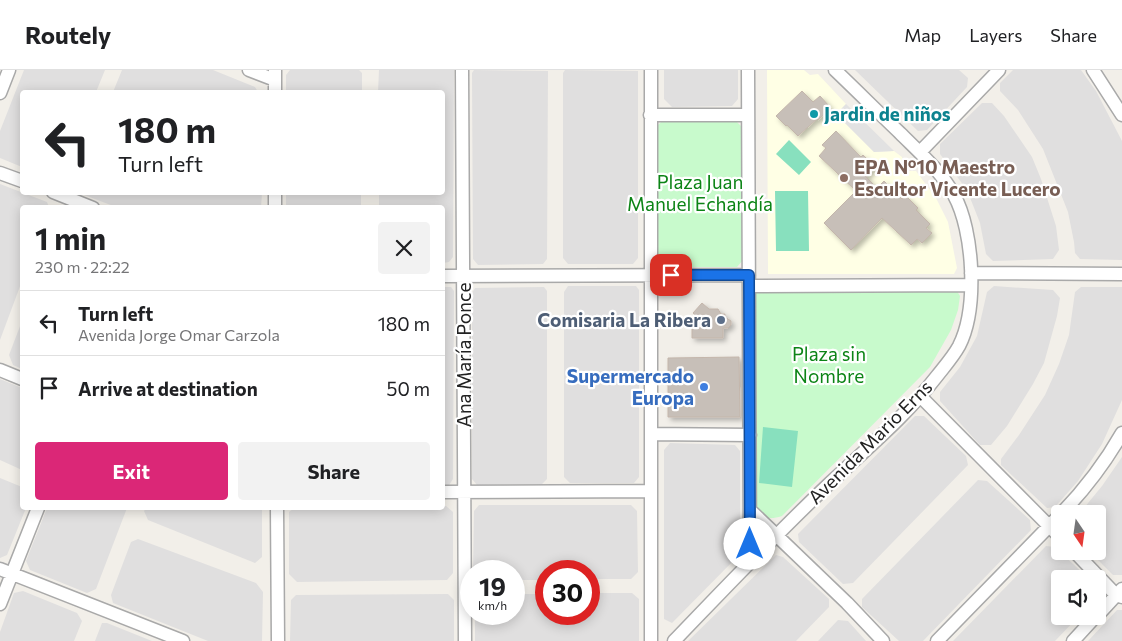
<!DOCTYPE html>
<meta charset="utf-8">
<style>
:root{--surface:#fff;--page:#f2f2f2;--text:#202124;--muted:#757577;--line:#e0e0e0;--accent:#db2777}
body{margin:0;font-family:Commissioner,sans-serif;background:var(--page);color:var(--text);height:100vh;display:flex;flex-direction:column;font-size:19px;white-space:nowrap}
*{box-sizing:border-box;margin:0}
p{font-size:16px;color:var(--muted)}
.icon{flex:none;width:28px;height:28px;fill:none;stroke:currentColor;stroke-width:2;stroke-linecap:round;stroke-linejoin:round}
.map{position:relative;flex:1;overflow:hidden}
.details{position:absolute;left:20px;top:135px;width:425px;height:305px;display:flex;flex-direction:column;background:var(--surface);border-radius:5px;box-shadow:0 2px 12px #0003}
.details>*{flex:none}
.hud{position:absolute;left:20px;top:20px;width:425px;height:105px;border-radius:5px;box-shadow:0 2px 12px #0003;background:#fff;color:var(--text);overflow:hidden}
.needle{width:32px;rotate:167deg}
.controls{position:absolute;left:1051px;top:435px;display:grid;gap:10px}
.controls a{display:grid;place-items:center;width:55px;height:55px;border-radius:5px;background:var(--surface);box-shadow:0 2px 12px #0003;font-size:25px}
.speed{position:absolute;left:460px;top:490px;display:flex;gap:10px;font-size:25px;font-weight:700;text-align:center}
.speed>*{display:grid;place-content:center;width:65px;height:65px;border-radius:50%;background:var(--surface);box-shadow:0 2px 12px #0003;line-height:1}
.speed small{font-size:12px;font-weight:400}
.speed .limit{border:8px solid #d22;background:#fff;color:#111}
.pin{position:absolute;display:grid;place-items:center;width:42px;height:42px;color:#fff;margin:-21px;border-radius:10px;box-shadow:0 2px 8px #0006}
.me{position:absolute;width:55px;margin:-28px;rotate:0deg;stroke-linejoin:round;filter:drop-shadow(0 0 4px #0008)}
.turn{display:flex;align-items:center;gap:18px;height:105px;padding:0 15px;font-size:22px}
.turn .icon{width:65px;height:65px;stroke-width:2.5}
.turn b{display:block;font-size:35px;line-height:42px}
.round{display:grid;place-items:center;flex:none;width:52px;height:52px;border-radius:5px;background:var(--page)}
.headline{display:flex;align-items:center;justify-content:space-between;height:85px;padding:0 15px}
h1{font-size:30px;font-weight:700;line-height:38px}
.action{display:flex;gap:10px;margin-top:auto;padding:10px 15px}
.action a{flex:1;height:58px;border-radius:5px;background:var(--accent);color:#fff;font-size:20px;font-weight:700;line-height:58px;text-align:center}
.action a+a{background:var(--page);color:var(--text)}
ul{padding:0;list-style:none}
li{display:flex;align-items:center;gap:15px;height:65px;padding:0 15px;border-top:1px solid var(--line)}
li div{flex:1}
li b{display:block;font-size:19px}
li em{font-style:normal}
header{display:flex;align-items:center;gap:30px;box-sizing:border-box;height:70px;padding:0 25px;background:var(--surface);border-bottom:1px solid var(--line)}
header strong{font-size:24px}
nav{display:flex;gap:28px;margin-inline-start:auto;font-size:18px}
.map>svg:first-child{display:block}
</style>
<header>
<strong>Routely</strong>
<nav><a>Map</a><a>Layers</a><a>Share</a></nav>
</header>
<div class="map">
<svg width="1122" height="571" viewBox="0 0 1122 571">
<defs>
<filter id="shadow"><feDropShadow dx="3" dy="3" stdDeviation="2.5" flood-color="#0004"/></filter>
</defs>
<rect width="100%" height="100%" fill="#f2efe9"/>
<path fill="#e0dfdf" d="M 24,0 L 105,0 L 96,22 L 22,22 L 22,97 L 0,88 L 0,61 Z
M 122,0 L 213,0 L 255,17 L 258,22 L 113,22 Z
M 290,0 L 359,0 L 362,3 L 362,22 L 286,22 L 286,5 Z
M 379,0 L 454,0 L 453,187 L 449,192 L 443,193 L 442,138 L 379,137 L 379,123 L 442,122 L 442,22 L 378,22 Z
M 474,0 L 548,1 L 547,189 L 543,194 L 478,195 L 473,189 L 472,3 Z
M 565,0 L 638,1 L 638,188 L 633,194 L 568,194 L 563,188 L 563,3 Z
M 664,0 L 738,0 L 738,29 L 732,36 L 672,37 L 664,29 Z
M 855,0 L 959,0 L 968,8 L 967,17 L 927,60 L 918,61 Z
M 1013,0 L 1081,0 L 1096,21 L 1122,71 L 1122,190 L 1080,189 L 1075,183 L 1074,172 L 1068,142 L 1043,79 L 1018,40 L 1000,21 L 1000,13 Z
M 982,33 L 992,33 L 1004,46 L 1032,87 L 1041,109 L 1056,156 L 1059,180 L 1053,189 L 993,191 L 986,184 L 980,153 L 967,120 L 940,84 L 940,74 Z
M 0,114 L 47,132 L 49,137 L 22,138 L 22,211 L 0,270 Z
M 79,123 L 262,123 L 261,138 L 116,137 Z
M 286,123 L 361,123 L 361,137 L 286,137 Z
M 568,216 L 636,216 L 639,220 L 639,407 L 634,413 L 570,413 L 564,407 L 564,222 Z
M 994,216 L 1053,220 L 1060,228 L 1057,246 L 1044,293 L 1033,314 L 1007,356 L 991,375 L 980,375 L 940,331 L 940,322 L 960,297 L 977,266 L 987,222 Z
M 443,217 L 451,217 L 454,221 L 453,409 L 449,415 L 442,415 Z
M 544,217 L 547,221 L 547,409 L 542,414 L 477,415 L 472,409 L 472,223 L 475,218 Z
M 1081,217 L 1122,217 L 1122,330 L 1102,374 L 1078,411 L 1055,437 L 1047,438 L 1001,395 L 1001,389 L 1019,365 L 1045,325 L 1059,294 L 1069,265 L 1075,222 Z
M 22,251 L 22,299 L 13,295 L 9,285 Z
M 0,309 L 22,318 L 22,400 L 0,390 Z
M 915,346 L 924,346 L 966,386 L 968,395 L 853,513 L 843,514 L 799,472 L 798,464 Z
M 670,373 L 735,375 L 740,381 L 740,484 L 672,553 L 664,549 L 664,380 Z
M 1122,387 L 1122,505 L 1113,505 L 1089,481 L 1098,481 L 1098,444 L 1079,444 L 1102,416 Z
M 0,408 L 22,417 L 22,438 L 26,438 L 7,485 L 0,488 Z
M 978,410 L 987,411 L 1030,450 L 1031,460 L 923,571 L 899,571 L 862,537 L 862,529 Z
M 479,435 L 631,435 L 637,441 L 638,502 L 631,509 L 589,509 L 589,501 L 546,501 L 546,510 L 514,510 L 514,501 L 473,501 L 474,441 Z
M 443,436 L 446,436 L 453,442 L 453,503 L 447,510 L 297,512 L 289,504 L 289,442 L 294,438 L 442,438 Z
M 47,438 L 127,438 L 96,519 L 87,523 L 30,500 L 26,491 Z
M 146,438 L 262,438 L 262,487 L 255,493 L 148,450 L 144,441 Z
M 138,469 L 256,513 L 263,522 L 262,571 L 208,571 L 113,533 L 111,525 L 131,472 Z
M 1046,476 L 1055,477 L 1089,509 L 1060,509 L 1060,546 L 1079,546 L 1055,571 L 953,571 Z
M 776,485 L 783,487 L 829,529 L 829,537 L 796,571 L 688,571 Z
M 23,521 L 77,543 L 82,551 L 74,571 L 0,571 L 0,562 L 14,523 Z
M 589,523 L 632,523 L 639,529 L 639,571 L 475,571 L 475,544 L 514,544 L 514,524 L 546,524 L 546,544 L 589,544 Z
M 448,524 L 454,530 L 454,571 L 290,571 L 291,530 L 296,525 Z
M 1117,540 L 1122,540 L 1122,571 L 1088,571 Z
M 838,550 L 848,551 L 866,571 L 818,571 Z
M 102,553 L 107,553 L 152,571 L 95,571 Z"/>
<path fill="#ffffe5" d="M 767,0 L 804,0 L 810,5 L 818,4 L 846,34 L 837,45 L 874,82 L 894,81 L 902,87 L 903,94 L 909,101 L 916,101 L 936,128 L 948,152 L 957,198 L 954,204 L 768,204 Z"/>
<path fill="#c8facc" d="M 663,50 L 736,51 L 741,56 L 743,190 L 737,197 L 664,197 L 658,192 L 658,55 Z
M 754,221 L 957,221 L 960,226 L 958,240 L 951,260 L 930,297 L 782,446 C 764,452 758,445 755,428 L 756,245 Z"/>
<path fill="#88e0be" d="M 789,70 L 811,92 L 799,105 L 776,84 Z
M 775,121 L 808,121 L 809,181 L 776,181 Z
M 763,357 L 798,361 L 792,417 L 759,413 Z"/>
<path fill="#e2e2e2" d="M 846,34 L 894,81 L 874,82 L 836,44 Z"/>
<path fill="#c7bfb8" stroke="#c4b6ab" filter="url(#shadow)" d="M 802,21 L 813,32 L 820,26 L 831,38 L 818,50 L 817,49 L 798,66 L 787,55 L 786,56 L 776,46 Z
M 836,61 L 861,87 L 863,85 L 876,97 L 866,107 L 877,118 L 884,111 L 902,129 L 906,126 L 918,138 L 916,140 L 930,154 L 926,158 L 932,163 L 922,173 L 917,169 L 911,175 L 882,148 L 851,180 L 824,153 L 856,121 L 819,86 L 826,78 L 822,75 Z
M 702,233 L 709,239 L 718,239 L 721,244 L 725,244 L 725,247 L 731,251 L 731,255 L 728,258 L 723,258 L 723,268 L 692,268 L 692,258 L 708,257 L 693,243 Z
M 739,287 L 740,347 L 668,347 L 668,288 Z"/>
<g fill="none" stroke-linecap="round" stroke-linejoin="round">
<g stroke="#a9a9a9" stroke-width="15">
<path id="minor" d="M 249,0 L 275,10
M 275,0 L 275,22
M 462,0 L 465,571
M 651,0 L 651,571
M 748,0 L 750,491
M 1093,0 L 1122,45
M 0,23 L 9,0
M 650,45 L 748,45
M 920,82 L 999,0
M 0,103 L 22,111
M 53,122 L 93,138
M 275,122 L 275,138
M 971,203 L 1122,204
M 442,206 L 749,205
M 749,216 L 971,215
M 0,300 L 22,309
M 921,327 L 1060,467
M 651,364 L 750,365
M 442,422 L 651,421
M 277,438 L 278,571
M 750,440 L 847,533 L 883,571
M 1061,444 C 1085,419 1105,393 1122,363
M 1074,481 L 1116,525 L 1122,527
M 0,499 L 183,571
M 0,534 L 38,438
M 1098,545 L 1122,519
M 674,571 C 725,518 776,464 830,413 C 866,379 906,346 937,306 C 944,297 953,287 959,276 C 978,239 974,161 954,125 C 941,101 919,82 900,63 C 878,42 857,21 835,0
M 937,571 L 1060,445
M 1073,571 L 1096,546"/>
</g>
<use href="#minor" stroke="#fff" stroke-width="12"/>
</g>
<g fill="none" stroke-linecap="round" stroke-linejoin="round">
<g stroke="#114b97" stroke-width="12">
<path id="route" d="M 671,205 L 749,205 L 750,474"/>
</g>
<use href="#route" stroke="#1a73e8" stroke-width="9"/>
</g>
<circle fill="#0f9aa8" stroke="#fff" stroke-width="2" cx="814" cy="44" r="5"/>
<circle fill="#8d6e63" stroke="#fff" stroke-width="2" cx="844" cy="108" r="5"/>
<circle fill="#5c6f8a" stroke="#fff" stroke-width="2" cx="721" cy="250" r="5"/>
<circle fill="#3f7fe0" stroke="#fff" stroke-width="2" cx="704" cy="317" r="5"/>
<g text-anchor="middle" stroke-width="4.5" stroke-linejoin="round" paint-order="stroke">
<g font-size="19" font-weight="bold" fill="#0d838f" stroke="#fff" text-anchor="start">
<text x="824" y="51">Jardin de niños</text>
</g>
<g font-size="19" font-weight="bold" fill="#785e54" stroke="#fff" text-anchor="start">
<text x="854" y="104">EPA Nº10 Maestro<tspan x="854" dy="22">Escultor Vicente Lucero</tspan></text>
</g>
<g font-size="19" fill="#0c8416" stroke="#fff">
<text x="700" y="119">Plaza Juan<tspan x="700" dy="22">Manuel Echandía</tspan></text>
<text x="829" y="291">Plaza sin<tspan x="829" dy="22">Nombre</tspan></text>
</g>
<g font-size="19" font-weight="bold" fill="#4e5e75" stroke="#fff" text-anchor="end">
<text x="711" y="257">Comisaria La Ribera</text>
</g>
<g font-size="19" fill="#222" stroke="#fff">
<text transform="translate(464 285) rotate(-90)" y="7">Ana María Ponce</text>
<text transform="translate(870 372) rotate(-45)" y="7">Avenida Mario Erns</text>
</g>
<g font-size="19" font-weight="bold" fill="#366cbe" stroke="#fff" text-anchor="end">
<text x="694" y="313">Supermercado<tspan x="694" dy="22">Europa</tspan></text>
</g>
</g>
</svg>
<div class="controls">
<a><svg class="needle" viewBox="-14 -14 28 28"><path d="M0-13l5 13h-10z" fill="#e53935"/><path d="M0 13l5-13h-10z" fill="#757577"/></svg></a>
<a><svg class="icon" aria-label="sound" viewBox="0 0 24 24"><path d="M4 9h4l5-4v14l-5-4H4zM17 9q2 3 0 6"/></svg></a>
</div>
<div class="speed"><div>19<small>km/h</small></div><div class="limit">30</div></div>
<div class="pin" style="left:671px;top:205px;background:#d93025"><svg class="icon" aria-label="arrive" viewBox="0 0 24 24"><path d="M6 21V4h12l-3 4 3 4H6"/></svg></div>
<svg class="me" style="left:750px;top:474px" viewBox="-20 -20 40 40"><circle r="19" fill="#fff"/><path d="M0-13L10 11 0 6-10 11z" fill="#1a73e8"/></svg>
<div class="hud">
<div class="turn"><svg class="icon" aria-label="left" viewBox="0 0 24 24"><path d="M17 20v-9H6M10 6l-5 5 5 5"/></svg><div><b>180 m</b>Turn left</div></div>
</div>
<section class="details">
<div class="headline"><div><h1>1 min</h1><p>230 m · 22:22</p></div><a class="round"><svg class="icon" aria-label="close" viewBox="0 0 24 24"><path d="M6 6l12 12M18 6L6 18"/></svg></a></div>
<ul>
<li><svg class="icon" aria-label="left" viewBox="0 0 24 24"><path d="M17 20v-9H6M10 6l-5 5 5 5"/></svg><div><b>Turn left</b><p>Avenida Jorge Omar Carzola</p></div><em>180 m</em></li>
<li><svg class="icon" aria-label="arrive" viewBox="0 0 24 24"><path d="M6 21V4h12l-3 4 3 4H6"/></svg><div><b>Arrive at destination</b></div><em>50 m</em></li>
</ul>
<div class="action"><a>Exit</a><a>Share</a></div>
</section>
</div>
